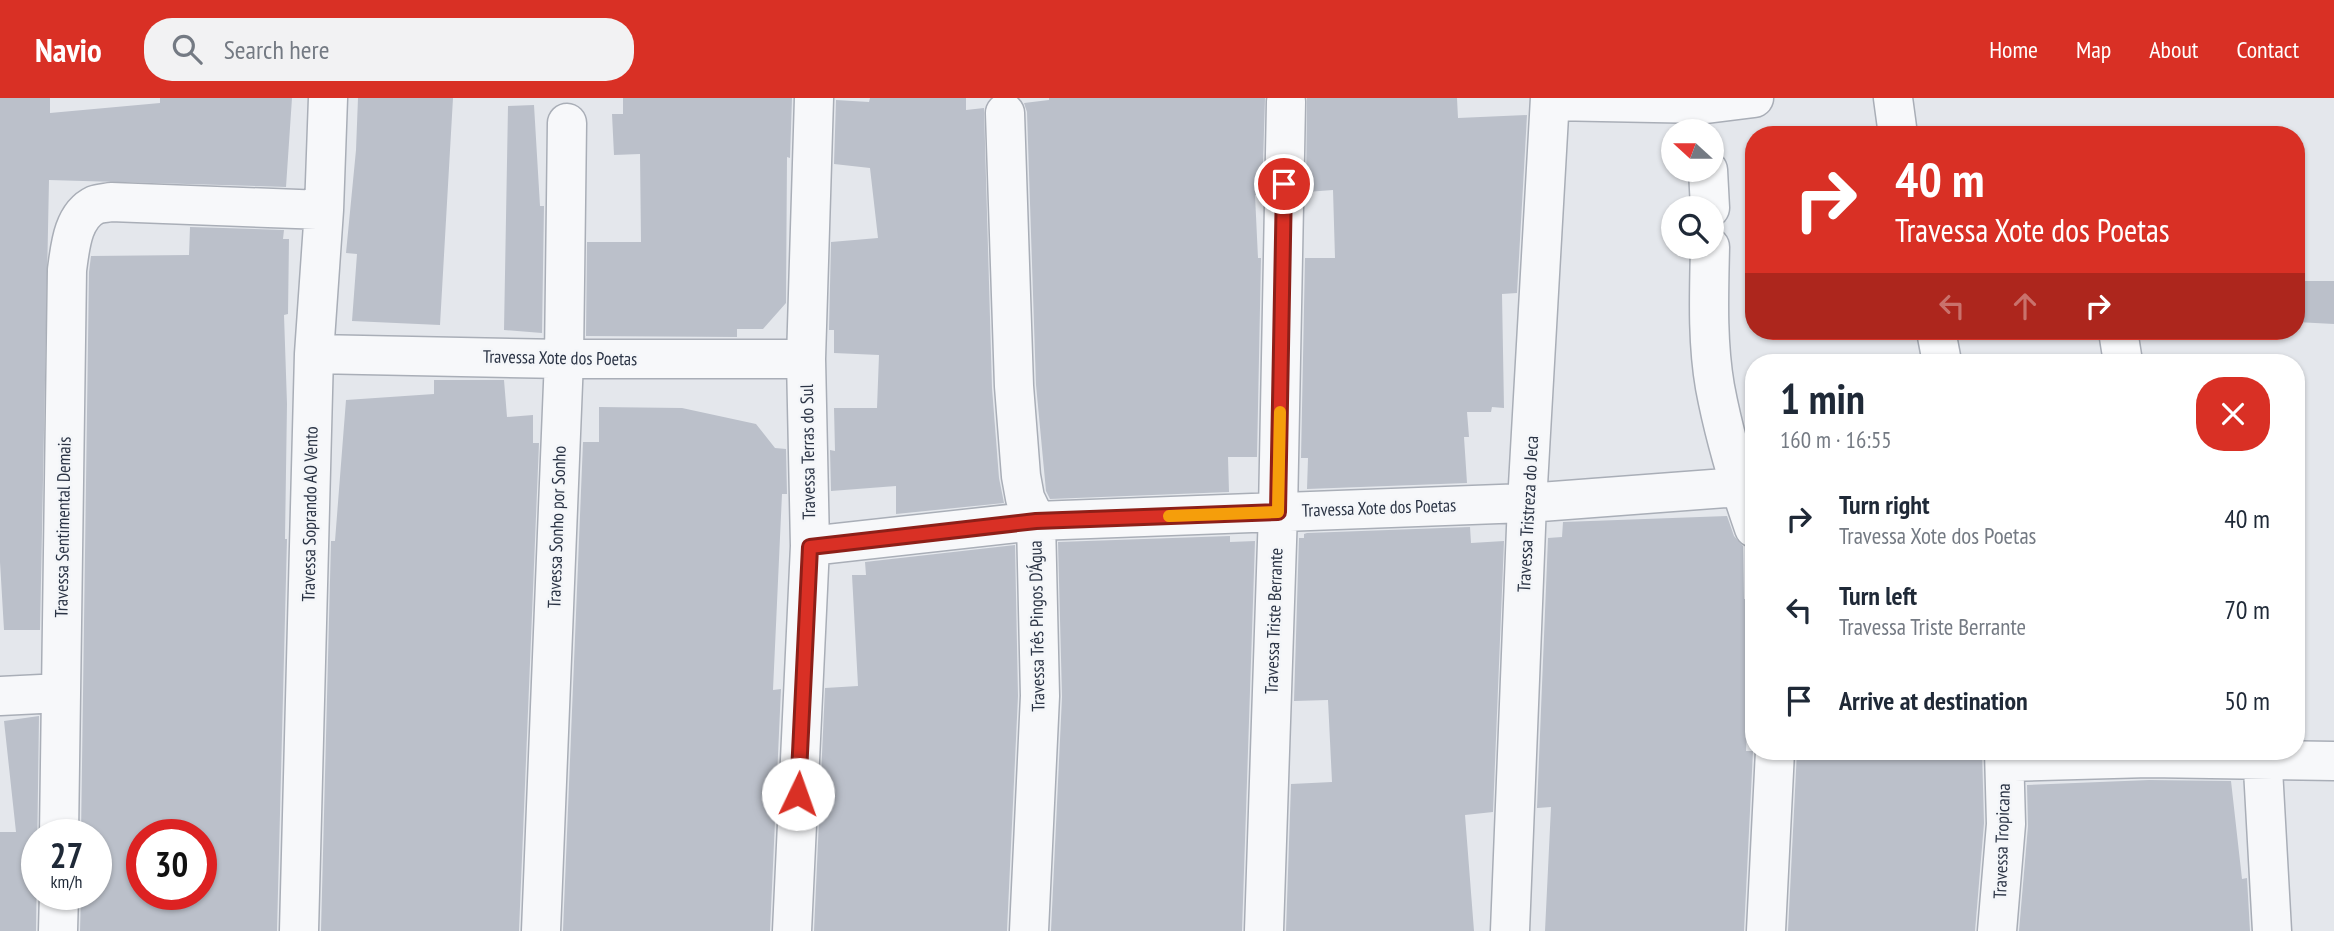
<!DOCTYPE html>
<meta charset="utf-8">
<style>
:root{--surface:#fff;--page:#f2f2f3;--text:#1f2937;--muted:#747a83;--accent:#d93025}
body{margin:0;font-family:"PT Sans Narrow",sans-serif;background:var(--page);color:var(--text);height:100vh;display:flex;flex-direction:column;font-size:26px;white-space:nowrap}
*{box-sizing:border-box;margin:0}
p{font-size:23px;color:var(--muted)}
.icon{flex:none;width:38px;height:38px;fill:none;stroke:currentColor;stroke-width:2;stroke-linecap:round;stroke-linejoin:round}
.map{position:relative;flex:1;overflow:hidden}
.side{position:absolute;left:1745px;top:256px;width:560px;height:406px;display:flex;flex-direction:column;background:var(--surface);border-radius:28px;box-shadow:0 2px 5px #0004}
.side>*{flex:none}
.top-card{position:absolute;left:1745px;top:28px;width:560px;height:214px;border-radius:28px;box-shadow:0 2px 5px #0004;background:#d93025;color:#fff;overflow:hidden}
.needle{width:46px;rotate:291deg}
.controls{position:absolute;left:1661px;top:21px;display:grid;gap:14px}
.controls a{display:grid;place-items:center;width:63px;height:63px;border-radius:50%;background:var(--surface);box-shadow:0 2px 5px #0004;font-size:35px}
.speed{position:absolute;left:21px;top:721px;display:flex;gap:14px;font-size:35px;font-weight:700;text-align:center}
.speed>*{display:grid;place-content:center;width:91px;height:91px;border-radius:50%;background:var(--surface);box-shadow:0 2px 5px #0004;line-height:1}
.speed small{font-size:18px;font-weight:400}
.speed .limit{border:10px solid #d22;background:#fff;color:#111}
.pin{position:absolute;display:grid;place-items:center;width:60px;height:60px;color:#fff;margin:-30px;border:4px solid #fff;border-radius:50%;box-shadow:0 2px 7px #0007}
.me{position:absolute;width:77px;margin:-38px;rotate:3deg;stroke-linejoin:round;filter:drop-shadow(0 0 5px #0008)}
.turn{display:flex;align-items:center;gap:24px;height:147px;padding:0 35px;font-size:32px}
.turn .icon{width:91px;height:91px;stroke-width:2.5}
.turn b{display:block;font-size:49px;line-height:60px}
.lanes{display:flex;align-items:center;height:66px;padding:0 35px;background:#0003;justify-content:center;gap:35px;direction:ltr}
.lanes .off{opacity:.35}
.round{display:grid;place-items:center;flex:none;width:74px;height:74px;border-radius:28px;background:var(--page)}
.head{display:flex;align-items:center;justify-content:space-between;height:119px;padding:0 35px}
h1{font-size:42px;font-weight:700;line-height:52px}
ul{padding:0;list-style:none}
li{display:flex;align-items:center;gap:21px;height:91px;padding:0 35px}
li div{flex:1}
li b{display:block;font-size:26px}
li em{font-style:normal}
header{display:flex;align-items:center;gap:42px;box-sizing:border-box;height:98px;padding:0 35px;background:var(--accent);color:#fff}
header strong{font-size:33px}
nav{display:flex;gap:38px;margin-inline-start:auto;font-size:24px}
.search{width:490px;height:63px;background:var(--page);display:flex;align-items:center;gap:18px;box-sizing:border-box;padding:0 24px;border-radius:28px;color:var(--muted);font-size:26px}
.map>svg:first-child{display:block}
</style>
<header>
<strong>Navio</strong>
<div class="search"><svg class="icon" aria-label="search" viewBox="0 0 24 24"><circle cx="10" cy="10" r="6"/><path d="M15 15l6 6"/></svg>Search here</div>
<nav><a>Home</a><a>Map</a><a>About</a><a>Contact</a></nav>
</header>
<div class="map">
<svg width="2334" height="833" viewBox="0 0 2334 833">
<rect width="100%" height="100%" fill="#e4e7ec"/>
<path fill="#bbc0ca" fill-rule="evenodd" d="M 0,0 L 50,0 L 50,15 L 160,5 L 160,0 L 292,0 L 286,89 L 49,82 L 40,532 L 4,532 L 0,464 Z
M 358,0 L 453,0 L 440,227 L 352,223 L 357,156 L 346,155 L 356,52 Z
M 623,0 L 792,0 L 790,60 L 787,59 L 786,205 L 763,231 L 737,231 L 737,239 L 586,238 L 587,144 L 641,144 L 640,56 L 614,57 L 612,16 L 623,16 Z
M 870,0 L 966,0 L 966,12 L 984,10 L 992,290 L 999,380 L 1004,405 L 896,416 L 896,388 L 831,393 L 830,352 L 835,353 L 834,310 L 877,310 L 879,257 L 834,255 L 834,232 L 829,232 L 831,144 L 878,140 L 870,70 L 834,66 L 836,2 L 869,4 Z
M 1049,0 L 1265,0 L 1262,97 L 1255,97 L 1258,160 L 1261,160 L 1257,359 L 1228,359 L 1229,394 L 1050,401 L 1046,393 L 1036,287 L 1027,14 L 1024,5 L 1049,2 Z
M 1307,0 L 1457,0 L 1458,20 L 1527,17 L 1517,195 L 1502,196 L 1504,310 L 1492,309 L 1491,314 L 1467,314 L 1469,339 L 1464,339 L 1467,385 L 1307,391 L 1308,360 L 1301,360 L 1305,160 L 1335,160 L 1333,92 L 1306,94 Z
M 534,7 L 540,108 L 544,108 L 542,235 L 504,232 L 508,8 Z
M 190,129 L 284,132 L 283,141 L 289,141 L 288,216 L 284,217 L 287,306 L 285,441 L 287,441 L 277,833 L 80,833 L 81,796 L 96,796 L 96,737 L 81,737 L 89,174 L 91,158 L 189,157 ZM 142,737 L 201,737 L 201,796 L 142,796 Z
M 2296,183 L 2334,183 L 2334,226 L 2296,224 Z
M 434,282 L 504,282 L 507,319 L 533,317 L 533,345 L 539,345 L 519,833 L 321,833 L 331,443 L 335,443 L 346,302 L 434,296 Z
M 599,309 L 682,310 L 756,326 L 775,350 L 786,351 L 787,396 L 782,396 L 773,592 L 781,591 L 770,833 L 563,833 L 583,344 L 599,344 Z
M 1727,418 L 1734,438 L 1743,448 L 1744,501 L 1753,501 L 1746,653 L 1753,653 L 1744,833 L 1545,833 L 1551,709 L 1537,710 L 1548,440 L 1562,439 L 1563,424 Z
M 1470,429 L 1471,445 L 1504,443 L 1493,714 L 1465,717 L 1474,833 L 1286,833 L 1291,686 L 1332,684 L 1328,602 L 1294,603 L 1299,440 L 1304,440 L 1304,436 L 1307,435 Z
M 1230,438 L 1230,444 L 1255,443 L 1242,833 L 1051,833 L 1062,599 L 1058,444 Z
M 1015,447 L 1018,598 L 1007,833 L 814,833 L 825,590 L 858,588 L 852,477 L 866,477 L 865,464 Z
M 39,618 L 36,833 L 0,833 L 0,734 L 16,734 L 4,623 Z
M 1797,653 L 1982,653 L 1984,725 L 1975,833 L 1788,833 Z
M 2149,682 L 2231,683 L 2242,781 L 2247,780 L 2250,833 L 2019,833 L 2028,728 L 2027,687 Z"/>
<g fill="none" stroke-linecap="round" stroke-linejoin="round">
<g stroke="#a9aeb7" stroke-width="41">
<path id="street" d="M 1893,0 L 1898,37
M 1550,3 L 1706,6 L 1754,0
M 1005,15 L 1014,288 L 1021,378 L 1025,400 L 1036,423 L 1040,598 L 1029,833
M 1708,72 L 1710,110
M 1710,149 C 1709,195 1707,243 1715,289 C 1724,337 1738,384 1754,430
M 1936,233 L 1942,264
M 2118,233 L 2123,264
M 314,256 L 564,261 L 806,261
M 810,448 L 1036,423 L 1527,405 L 1739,389
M 0,598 L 61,595
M 2262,653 L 2272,833
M 2005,664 L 2149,660 L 2334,663
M 59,737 L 67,172 C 70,151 72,118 95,107 C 100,105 106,105 111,104 L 324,112
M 58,833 L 59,796
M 299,833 L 314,256 L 324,112 L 328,0
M 541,833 L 564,261 L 567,25
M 792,833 L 810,448 L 806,261 L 814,0
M 1264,833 L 1278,414 L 1286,4
M 1510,833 L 1527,405 L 1550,0
M 1766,833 L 1775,653
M 1997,833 L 2006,726 L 2004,653"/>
</g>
<use href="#street" stroke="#f7f8fa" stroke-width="38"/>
</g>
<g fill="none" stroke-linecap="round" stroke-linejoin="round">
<g stroke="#8d1f18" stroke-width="18">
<path id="route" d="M 798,696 L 810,449 L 1036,423 L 1278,414 L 1284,86"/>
</g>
<use href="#route" stroke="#d93025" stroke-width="12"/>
<path stroke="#f59e0b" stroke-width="12" d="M 1169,418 L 1278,414 L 1280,314"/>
</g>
<g text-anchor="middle" stroke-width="5" stroke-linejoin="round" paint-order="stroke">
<g font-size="18" fill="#2b3445" stroke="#f4f6f9">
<text transform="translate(560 260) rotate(1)" y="6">Travessa Xote dos Poetas</text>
<text transform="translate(808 354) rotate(-91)" y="6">Travessa Terras do Sul</text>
<text transform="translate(1379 410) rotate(-2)" y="6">Travessa Xote dos Poetas</text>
<text transform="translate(310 416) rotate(-89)" y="6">Travessa Soprando AO Vento</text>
<text transform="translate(1528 416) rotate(-87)" y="6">Travessa Tristreza do Jeca</text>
<text transform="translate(63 429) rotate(-89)" y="6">Travessa Sentimental Demais</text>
<text transform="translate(557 429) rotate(-88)" y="6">Travessa Sonho por Sonho</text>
<text transform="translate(1274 523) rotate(-88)" y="6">Travessa Triste Berrante</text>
<text transform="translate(1037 528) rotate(-91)" y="6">Travessa Três Pingos D'Água</text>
<text transform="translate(2002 743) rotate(-88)" y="6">Travessa Tropicana</text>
</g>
</g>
</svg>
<div class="controls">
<a><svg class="needle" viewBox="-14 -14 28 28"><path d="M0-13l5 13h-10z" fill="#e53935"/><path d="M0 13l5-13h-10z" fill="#747a83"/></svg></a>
<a><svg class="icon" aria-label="search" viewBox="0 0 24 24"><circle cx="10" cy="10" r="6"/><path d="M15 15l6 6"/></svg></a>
</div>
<div class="speed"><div>27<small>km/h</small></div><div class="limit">30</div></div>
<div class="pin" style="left:1284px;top:86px;background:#d93025"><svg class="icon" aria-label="arrive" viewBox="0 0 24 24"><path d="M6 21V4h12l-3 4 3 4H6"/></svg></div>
<svg class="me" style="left:798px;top:696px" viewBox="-20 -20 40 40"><circle r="19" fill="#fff"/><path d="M0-13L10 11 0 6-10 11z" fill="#d93025"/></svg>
<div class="top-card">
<div class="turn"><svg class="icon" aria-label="right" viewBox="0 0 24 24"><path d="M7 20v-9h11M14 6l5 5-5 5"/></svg><div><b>40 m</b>Travessa Xote dos Poetas</div></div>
<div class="lanes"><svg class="icon off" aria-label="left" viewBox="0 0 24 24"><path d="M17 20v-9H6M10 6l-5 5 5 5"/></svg><svg class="icon off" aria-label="ahead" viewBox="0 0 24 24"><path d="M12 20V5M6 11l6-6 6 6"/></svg><svg class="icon" aria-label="right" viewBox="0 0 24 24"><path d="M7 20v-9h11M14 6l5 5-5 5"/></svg></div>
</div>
<section class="side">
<div class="head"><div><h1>1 min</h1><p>160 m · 16:55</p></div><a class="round" style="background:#d93025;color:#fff"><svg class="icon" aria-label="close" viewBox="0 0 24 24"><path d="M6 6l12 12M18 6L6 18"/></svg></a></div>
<ul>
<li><svg class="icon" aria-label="right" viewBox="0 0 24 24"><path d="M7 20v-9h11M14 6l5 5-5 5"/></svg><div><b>Turn right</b><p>Travessa Xote dos Poetas</p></div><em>40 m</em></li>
<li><svg class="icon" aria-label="left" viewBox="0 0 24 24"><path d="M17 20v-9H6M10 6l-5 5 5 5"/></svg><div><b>Turn left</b><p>Travessa Triste Berrante</p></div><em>70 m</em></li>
<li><svg class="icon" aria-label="arrive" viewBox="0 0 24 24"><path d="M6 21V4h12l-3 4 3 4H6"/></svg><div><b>Arrive at destination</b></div><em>50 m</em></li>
</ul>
</section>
</div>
